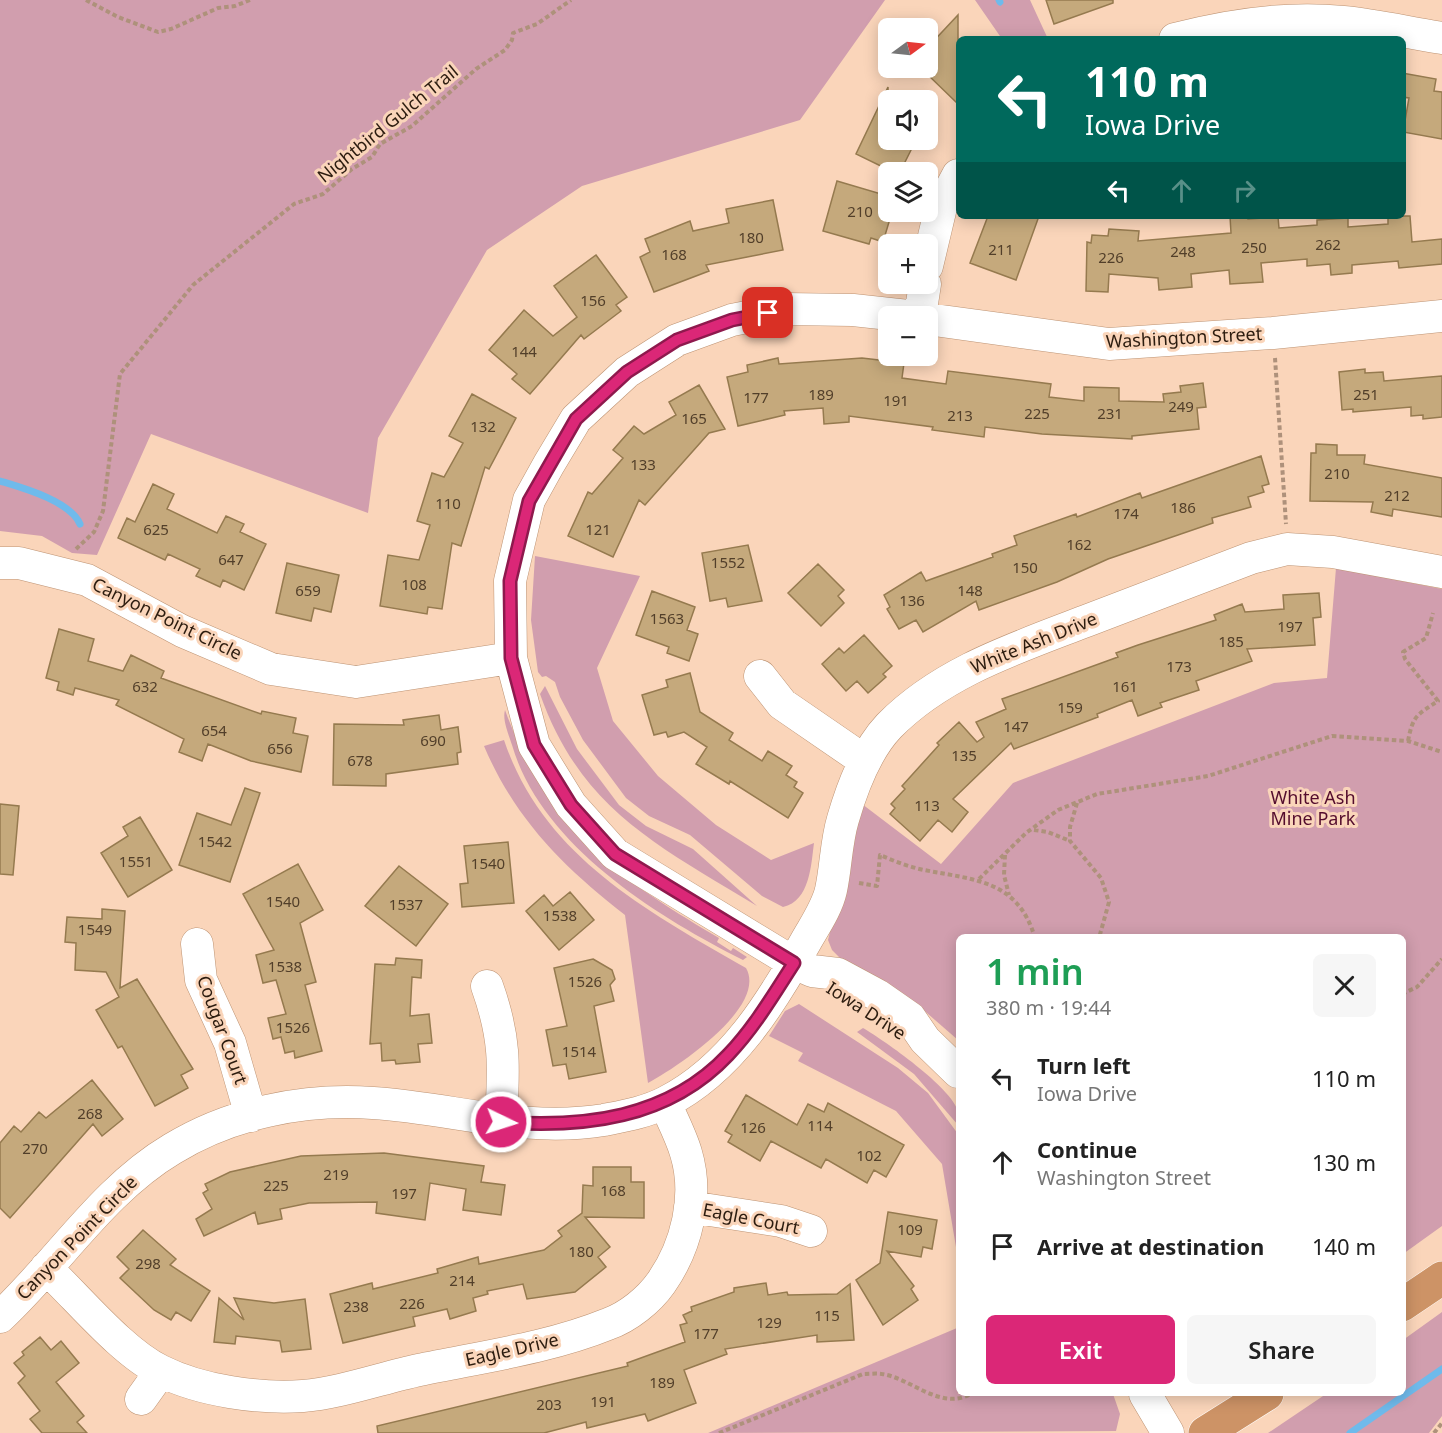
<!DOCTYPE html>
<meta charset="utf-8">
<style>
:root{--surface:#fff;--page:#f6f6f6;--text:#222;--muted:#767676;--accent:#db2777}
body{margin:0;font-family:"Noto Sans",sans-serif;background:var(--page);color:var(--text);height:100vh;display:flex;flex-direction:column;font-size:22px;white-space:nowrap}
*{box-sizing:border-box;margin:0}
p{font-size:20px;color:var(--muted)}
.icon{flex:none;width:33px;height:33px;fill:none;stroke:currentColor;stroke-width:2;stroke-linecap:round;stroke-linejoin:round}
.map{position:relative;flex:1;overflow:hidden}
.side{position:absolute;left:956px;top:934px;width:450px;height:462px;display:flex;flex-direction:column;background:var(--surface);border-radius:9px;box-shadow:0 3px 15px #0003}
.side>*{flex:none}
.banner{position:absolute;left:956px;top:36px;width:450px;height:183px;border-radius:9px;box-shadow:0 3px 15px #0003;background:#00695c;color:#fff;overflow:hidden}
.needle{width:39px;rotate:75deg}
.fabs{position:absolute;left:878px;top:18px;display:grid;gap:12px}
.fabs a{display:grid;place-items:center;width:60px;height:60px;border-radius:9px;background:var(--surface);box-shadow:0 3px 15px #0003;font-size:30px}
.pin{position:absolute;display:grid;place-items:center;width:51px;height:51px;color:#fff;margin:-26px;border-radius:12px;box-shadow:0 3px 9px #0006}
.me{position:absolute;width:66px;margin:-33px;rotate:94deg;stroke-linejoin:round;filter:drop-shadow(0 0 4px #0008)}
.turn{display:flex;align-items:center;gap:21px;height:126px;padding:0 30px;font-size:27px}
.turn .icon{width:78px;height:78px;stroke-width:2.5}
.turn b{display:block;font-size:42px;line-height:51px}
.lanes{display:flex;align-items:center;height:57px;padding:0 30px;background:#0003;justify-content:center;gap:30px;direction:ltr}
.lanes .off{opacity:.35}
.round{display:grid;place-items:center;flex:none;width:63px;height:63px;border-radius:9px;background:var(--page)}
.head{display:flex;align-items:center;justify-content:space-between;height:102px;padding:0 30px}
h1{font-size:36px;font-weight:600;line-height:45px;color:#1e9e55}
.cta{display:flex;gap:12px;margin-top:auto;padding:12px 30px}
.cta a{flex:1;height:69px;border-radius:9px;background:var(--accent);color:#fff;font-size:24px;font-weight:600;line-height:69px;text-align:center}
.cta a+a{background:var(--page);color:var(--text)}
ul{padding:0;list-style:none}
li{display:flex;align-items:center;gap:18px;height:84px;padding:0 30px}
li div{flex:1}
li b{display:block;font-size:22px}
li em{font-style:normal}
.map>svg:first-child{display:block}
</style>
<div class="map">
<svg width="1442" height="1433" viewBox="0 0 1442 1433">
<rect width="100%" height="100%" fill="#fad5ba"/>
<path fill="#d19eae" d="M 0,0 L 885,0 L 800,120 L 582,186 L 487,250 L 378,438 L 368,513 L 151,434 L 97,555 L 72,553 L 42,536 L 0,531 Z
M 975,0 L 1030,0 L 1048,39 L 1002,39 Z
M 535,556 L 640,576 L 597,668 L 613,721 L 658,776 L 716,825 L 771,860 L 814,843 C 811,865 810,901 783,907 L 762,896 L 690,835 L 649,816 L 626,798 L 583,740 L 560,697 L 555,682 L 546,676 L 542,677 L 538,672 L 531,620 Z
M 1336,568 L 1442,589 L 1442,1226 L 1403,1254 L 1402,938 L 958,938 L 958,1040 L 920,1007 L 840,958 L 832,950 L 828,940 L 862,804 L 941,864 L 1013,783 L 1274,683 L 1327,678 Z
M 545,686 L 577,749 L 619,805 L 646,826 L 693,849 L 757,906 C 659,846 581,810 540,694 Z
M 505,710 C 549,830 613,875 719,938 L 717,942 L 731,951 L 733,948 L 747,957 L 743,960 C 656,916 541,845 512,745 C 509,735 502,720 505,710 Z
M 504,740 C 543,856 647,911 746,968 C 768,1007 676,1068 648,1083 L 625,915 C 563,867 515,819 484,746 Z
M 799,1004 L 898,1068 L 928,1093 L 958,1134 L 958,1394 L 1113,1394 L 1120,1414 L 1116,1431 L 708,1433 L 957,1328 L 957,1253 L 942,1164 L 896,1111 L 798,1061 L 803,1053 L 769,1036 L 785,1011 Z
M 863,1028 C 885,1041 951,1087 958,1111 C 960,1115 958,1121 958,1125 L 914,1074 L 857,1032 Z
M 1442,1312 L 1442,1416 L 1429,1433 L 1268,1433 L 1326,1394 L 1402,1394 L 1403,1340 Z"/>
<g fill="none" stroke-linecap="round" stroke-linejoin="round">
<path stroke="#6fbaeb" stroke-width="7" d="M 999,0 L 1000,2
M 0,481 C 23,488 70,501 80,524
M 1350,1433 L 1442,1369"/>
</g>
<path fill="#c5a97c" stroke="#957a4f" stroke-width="1.5" d="M 1046,0 L 1113,0 L 1113,3 L 1054,24 Z
M 958,15 L 958,104 L 927,74 L 927,48 Z
M 1402,73 L 1436,79 L 1434,91 L 1442,92 L 1442,139 L 1403,132 L 1409,98 L 1402,97 Z
M 888,87 L 888,140 L 916,140 L 900,172 L 893,172 L 856,154 Z
M 837,181 L 888,196 L 888,212 L 892,212 L 883,242 L 871,238 L 869,244 L 823,231 Z
M 773,200 L 783,250 L 706,265 L 709,271 L 654,292 L 640,257 L 650,252 L 645,239 L 690,221 L 693,231 L 729,223 L 726,209 Z
M 988,216 L 1039,216 L 1016,280 L 970,263 Z
M 1230,216 L 1248,216 L 1248,219 L 1278,217 L 1279,228 L 1317,225 L 1317,220 L 1348,218 L 1348,227 L 1388,224 L 1388,216 L 1410,216 L 1412,242 L 1442,239 L 1442,264 L 1399,268 L 1398,261 L 1352,265 L 1352,273 L 1331,275 L 1330,264 L 1307,266 L 1307,259 L 1261,263 L 1263,282 L 1230,284 L 1229,270 L 1191,274 L 1192,287 L 1159,290 L 1158,278 L 1109,274 L 1108,292 L 1086,291 L 1087,242 L 1091,243 L 1092,235 L 1108,236 L 1109,229 L 1139,231 L 1138,241 L 1231,233 Z
M 596,255 L 627,297 L 616,305 L 621,311 L 584,339 L 581,335 L 530,394 L 512,379 L 517,374 L 489,350 L 524,310 L 553,336 L 577,317 L 554,286 Z
M 778,358 L 779,364 L 862,358 L 904,363 L 902,378 L 946,384 L 948,371 L 1051,384 L 1049,397 L 1084,401 L 1084,387 L 1119,388 L 1119,401 L 1164,402 L 1163,394 L 1181,392 L 1180,386 L 1203,383 L 1206,407 L 1197,408 L 1199,429 L 1132,436 L 1132,439 L 1042,434 L 985,427 L 984,437 L 932,430 L 933,427 L 849,416 L 849,422 L 824,424 L 823,408 L 784,411 L 785,415 L 738,426 L 727,377 L 748,372 L 747,365 Z
M 1365,369 L 1365,373 L 1383,372 L 1384,381 L 1442,376 L 1442,417 L 1423,419 L 1423,415 L 1411,416 L 1411,407 L 1353,412 L 1353,409 L 1342,410 L 1339,372 Z
M 699,385 L 725,429 L 709,433 L 645,505 L 639,500 L 613,557 L 568,536 L 588,492 L 592,494 L 623,458 L 613,450 L 634,426 L 644,434 L 676,415 L 669,402 Z
M 472,394 L 516,418 L 489,469 L 485,467 L 461,546 L 452,543 L 442,609 L 428,607 L 427,614 L 380,606 L 388,555 L 419,560 L 430,525 L 417,521 L 432,473 L 444,477 L 463,443 L 449,436 Z
M 1316,444 L 1337,445 L 1337,455 L 1365,455 L 1364,464 L 1442,478 L 1442,517 L 1393,509 L 1392,516 L 1371,512 L 1373,502 L 1310,501 L 1311,453 L 1316,453 Z
M 1261,456 L 1269,484 L 1262,486 L 1264,492 L 1248,497 L 1251,507 L 1212,518 L 1213,523 L 1108,559 L 1057,582 L 979,610 L 976,601 L 923,632 L 916,620 L 899,629 L 887,609 L 890,607 L 884,595 L 921,572 L 926,581 L 993,557 L 992,554 L 1017,545 L 1014,536 L 1076,514 L 1077,517 L 1140,493 L 1142,498 Z
M 153,484 L 174,494 L 167,509 L 217,533 L 226,516 L 244,524 L 240,532 L 266,544 L 244,590 L 223,580 L 220,587 L 196,576 L 200,569 L 168,554 L 165,560 L 118,538 L 127,518 L 135,522 Z
M 748,545 L 762,601 L 728,607 L 726,598 L 710,601 L 702,553 Z
M 287,563 L 339,575 L 331,612 L 314,608 L 311,621 L 276,613 Z
M 818,564 L 844,590 L 838,596 L 844,603 L 821,626 L 788,593 Z
M 652,591 L 695,607 L 687,630 L 698,634 L 689,661 L 667,653 L 669,647 L 636,635 Z
M 1319,593 L 1321,617 L 1313,618 L 1315,645 L 1247,649 L 1252,661 L 1196,681 L 1199,690 L 1160,703 L 1162,707 L 1138,716 L 1132,700 L 1097,714 L 1098,717 L 1014,749 L 1011,743 L 953,799 L 968,812 L 952,832 L 938,820 L 920,841 L 890,814 L 895,808 L 891,804 L 905,789 L 902,786 L 939,745 L 937,743 L 959,722 L 977,742 L 984,737 L 976,722 L 1006,709 L 1002,699 L 1118,657 L 1116,653 L 1138,645 L 1216,620 L 1214,615 L 1242,604 L 1245,612 L 1284,609 L 1283,595 Z
M 59,629 L 94,639 L 88,661 L 123,671 L 131,655 L 164,671 L 161,678 L 261,714 L 262,711 L 296,718 L 293,733 L 308,736 L 301,772 L 251,761 L 208,744 L 202,761 L 179,752 L 184,739 L 116,705 L 119,700 L 75,688 L 73,695 L 57,690 L 59,682 L 46,678 Z
M 864,635 L 892,666 L 883,674 L 886,677 L 868,693 L 857,681 L 846,691 L 822,664 L 839,648 L 844,653 Z
M 690,673 L 700,712 L 733,733 L 729,740 L 762,761 L 768,751 L 792,766 L 786,775 L 797,782 L 794,787 L 803,793 L 788,818 L 730,781 L 729,784 L 696,764 L 707,747 L 684,732 L 668,737 L 666,732 L 654,735 L 642,695 L 668,687 L 666,680 Z
M 439,715 L 441,730 L 458,727 L 461,752 L 457,753 L 458,764 L 386,774 L 386,786 L 333,785 L 334,724 L 404,725 L 403,720 Z
M 245,788 L 260,793 L 230,882 L 179,865 L 197,813 L 231,825 Z
M 0,804 L 19,806 L 13,875 L 0,874 Z
M 140,817 L 172,870 L 128,897 L 101,853 L 128,836 L 123,827 Z
M 508,842 L 514,903 L 462,907 L 460,884 L 468,883 L 464,846 Z
M 298,864 L 323,910 L 300,923 L 316,982 L 305,985 L 322,1051 L 295,1058 L 294,1051 L 285,1053 L 281,1037 L 273,1039 L 268,1018 L 286,1014 L 276,980 L 263,983 L 256,955 L 274,950 L 243,894 Z
M 399,866 L 448,904 L 416,946 L 365,906 Z
M 570,892 L 594,920 L 559,950 L 526,911 L 544,895 L 553,906 Z
M 102,909 L 125,911 L 120,988 L 137,979 L 193,1069 L 181,1075 L 188,1088 L 155,1106 L 122,1046 L 118,1048 L 96,1010 L 119,997 L 106,972 L 75,970 L 76,943 L 65,942 L 67,917 L 102,919 Z
M 396,958 L 422,960 L 421,978 L 412,977 L 410,1016 L 429,1014 L 432,1043 L 418,1044 L 420,1062 L 396,1064 L 395,1060 L 382,1061 L 381,1043 L 370,1044 L 375,964 L 395,965 Z
M 593,959 L 612,970 L 615,979 L 610,985 L 614,1001 L 594,1006 L 606,1072 L 569,1079 L 566,1064 L 553,1066 L 546,1030 L 567,1026 L 554,968 Z
M 92,1080 L 123,1119 L 102,1136 L 93,1124 L 10,1218 L 0,1208 L 0,1143 L 14,1126 L 21,1132 L 39,1112 L 46,1118 Z
M 746,1095 L 797,1125 L 808,1104 L 824,1112 L 828,1103 L 904,1145 L 886,1177 L 874,1170 L 867,1183 L 826,1159 L 821,1168 L 771,1141 L 760,1161 L 728,1142 L 732,1135 L 725,1131 Z
M 384,1153 L 484,1166 L 481,1182 L 505,1185 L 501,1215 L 463,1210 L 466,1189 L 430,1183 L 425,1220 L 376,1213 L 377,1202 L 309,1203 L 280,1209 L 282,1219 L 258,1224 L 255,1212 L 204,1236 L 196,1219 L 212,1209 L 203,1193 L 208,1190 L 205,1184 L 230,1172 L 301,1156 Z
M 593,1167 L 631,1167 L 631,1182 L 644,1182 L 644,1218 L 585,1217 L 610,1247 L 598,1257 L 606,1267 L 575,1292 L 527,1299 L 523,1284 L 487,1291 L 488,1294 L 473,1298 L 476,1311 L 450,1319 L 447,1309 L 413,1317 L 415,1326 L 343,1343 L 330,1294 L 372,1283 L 373,1289 L 438,1273 L 437,1269 L 478,1257 L 479,1264 L 544,1250 L 562,1236 L 558,1231 L 582,1213 L 583,1185 L 593,1186 Z
M 888,1212 L 937,1220 L 932,1249 L 923,1247 L 921,1257 L 887,1251 L 914,1286 L 911,1289 L 918,1300 L 883,1325 L 856,1280 L 880,1263 Z
M 143,1230 L 176,1259 L 170,1265 L 210,1291 L 191,1321 L 176,1312 L 171,1320 L 154,1310 L 120,1278 L 129,1269 L 117,1257 Z
M 766,1283 L 768,1295 L 787,1292 L 788,1295 L 837,1294 L 850,1284 L 854,1340 L 817,1342 L 817,1335 L 725,1349 L 727,1354 L 684,1370 L 696,1403 L 648,1421 L 645,1414 L 587,1428 L 586,1422 L 544,1433 L 378,1433 L 377,1426 L 628,1366 L 627,1363 L 685,1342 L 680,1325 L 687,1323 L 683,1315 L 692,1311 L 691,1307 L 734,1292 L 734,1288 Z
M 219,1298 L 244,1320 L 234,1298 L 274,1303 L 305,1299 L 311,1349 L 282,1352 L 280,1341 L 236,1336 L 235,1344 L 214,1342 Z
M 40,1337 L 51,1350 L 61,1341 L 79,1363 L 56,1382 L 84,1416 L 77,1422 L 87,1433 L 42,1433 L 30,1419 L 40,1411 L 18,1383 L 25,1376 L 14,1363 L 24,1355 L 22,1352 Z"/>
<g fill="none" stroke-linecap="round" stroke-linejoin="round">
<g stroke="#bd9373" stroke-width="33">
<path id="minor" d="M 1175,39 C 1229,25 1286,16 1343,22 C 1376,25 1409,33 1442,38
M 927,266 L 941,207 L 958,175
M 908,316 L 853,310 L 786,309 L 732,320 L 677,340 L 627,372 L 576,419 L 549,464 L 529,500 L 510,581 L 511,658 L 534,745 L 571,805 L 615,854 L 794,963 L 812,971 L 838,974 L 877,995 L 910,1018 L 925,1040 L 958,1072
M 920,316 L 925,284
M 927,319 L 1109,344 L 1273,333 L 1442,316
M 0,563 L 19,563 L 87,580 L 182,631 L 271,669 L 356,682 L 511,658
M 760,676 L 782,704 L 865,761
M 197,944 L 201,980 L 230,1043 L 251,1116
M 487,986 C 506,1039 504,1067 501,1122
M 690,1207 L 781,1221 L 811,1231
M 46,1268 C 79,1299 122,1352 161,1371 C 201,1391 259,1399 303,1396 C 340,1393 382,1378 419,1370 C 481,1357 549,1348 608,1324 C 628,1317 649,1300 661,1283 C 687,1246 699,1196 686,1153 C 681,1136 672,1119 665,1103
M 0,1317 C 58,1263 103,1190 172,1149 C 231,1113 304,1098 373,1103 C 453,1108 522,1133 604,1120 C 624,1116 647,1112 666,1102 C 731,1069 772,1002 806,941 C 815,925 827,908 831,890 C 836,867 836,842 843,819 C 852,788 866,750 889,726 C 942,672 1016,648 1086,621 C 1141,600 1196,579 1251,558 L 1287,549 L 1333,552 L 1442,572
M 1145,1394 L 1168,1433
M 141,1399 L 161,1371"/>
</g>
<g stroke="#fff" stroke-width="34">
<path id="highway" d="M 1402,1305 L 1442,1278
M 1205,1433 L 1267,1394"/>
</g>
<path stroke="#ae917b" stroke-width="4" stroke-dasharray="4.5 3" stroke-linecap="butt" d="M 86,0 L 118,17 L 158,32 L 171,29 L 218,8 L 235,6 L 250,0
M 1275,358 L 1286,524
M 76,549 L 94,532 L 103,511 L 120,374 L 193,285 L 294,204 L 323,194 L 352,169 L 372,157 L 380,144 L 412,126 L 476,69 L 505,50 L 512,40 L 513,33 L 537,24 L 571,0
M 1408,741 C 1413,715 1417,715 1438,701 L 1405,659 L 1403,652 L 1426,638 L 1433,613
M 1077,803 L 1070,827 L 1070,841 L 1101,878 L 1109,902 L 1099,938
M 1034,830 L 1048,832 L 1070,841
M 1005,855 L 1004,875 L 1009,895
M 979,879 L 1026,833 L 1058,810 L 1097,794 L 1208,776 L 1332,736 L 1408,741 L 1442,752
M 859,883 L 877,886 L 880,855 C 894,861 909,867 924,870 C 975,880 1018,880 1035,938
M 1402,994 L 1417,987 L 1442,959
M 719,1433 L 863,1374 C 869,1374 876,1373 882,1374 C 911,1378 940,1411 971,1394
M 1434,1433 L 1442,1423"/>
<use href="#minor" stroke="#fff" stroke-width="32"/>
<use href="#highway" stroke="#cd9366" stroke-width="33"/>
</g>
<g fill="none" stroke-linecap="round" stroke-linejoin="round">
<g stroke="#8e194d" stroke-width="15">
<path id="route" d="M 501,1122 C 583,1128 668,1119 728,1055 C 754,1028 774,994 794,963 L 615,854 L 571,805 L 534,745 L 511,658 L 510,581 L 529,501 L 576,419 L 627,372 L 677,340 L 732,320 L 768,313"/>
</g>
<use href="#route" stroke="#db2777" stroke-width="10"/>
</g>
<g text-anchor="middle" stroke-width="6" stroke-linejoin="round" paint-order="stroke">
<g font-size="15" fill="#523f2a">
<text x="860" y="217">210</text>
<text x="751" y="243">180</text>
<text x="1328" y="250">262</text>
<text x="1254" y="253">250</text>
<text x="1001" y="255">211</text>
<text x="1183" y="257">248</text>
<text x="674" y="260">168</text>
<text x="1111" y="263">226</text>
<text x="593" y="306">156</text>
<text x="524" y="357">144</text>
<text x="821" y="400">189</text>
<text x="1366" y="400">251</text>
<text x="756" y="403">177</text>
<text x="896" y="406">191</text>
<text x="1181" y="412">249</text>
<text x="1037" y="419">225</text>
<text x="1110" y="419">231</text>
<text x="960" y="421">213</text>
<text x="694" y="424">165</text>
<text x="483" y="432">132</text>
<text x="643" y="470">133</text>
<text x="1337" y="479">210</text>
<text x="1397" y="501">212</text>
<text x="448" y="509">110</text>
<text x="1183" y="513">186</text>
<text x="1126" y="519">174</text>
<text x="156" y="535">625</text>
<text x="598" y="535">121</text>
<text x="1079" y="550">162</text>
<text x="231" y="565">647</text>
<text x="728" y="568">1552</text>
<text x="1025" y="573">150</text>
<text x="414" y="590">108</text>
<text x="308" y="596">659</text>
<text x="970" y="596">148</text>
<text x="912" y="606">136</text>
<text x="667" y="624">1563</text>
<text x="1290" y="632">197</text>
<text x="1231" y="647">185</text>
<text x="1179" y="672">173</text>
<text x="145" y="692">632</text>
<text x="1125" y="692">161</text>
<text x="1070" y="713">159</text>
<text x="1016" y="732">147</text>
<text x="214" y="736">654</text>
<text x="433" y="746">690</text>
<text x="280" y="754">656</text>
<text x="964" y="761">135</text>
<text x="360" y="766">678</text>
<text x="927" y="811">113</text>
<text x="215" y="847">1542</text>
<text x="136" y="867">1551</text>
<text x="488" y="869">1540</text>
<text x="283" y="907">1540</text>
<text x="406" y="910">1537</text>
<text x="560" y="921">1538</text>
<text x="95" y="935">1549</text>
<text x="285" y="972">1538</text>
<text x="585" y="987">1526</text>
<text x="293" y="1033">1526</text>
<text x="579" y="1057">1514</text>
<text x="90" y="1119">268</text>
<text x="820" y="1131">114</text>
<text x="753" y="1133">126</text>
<text x="35" y="1154">270</text>
<text x="869" y="1161">102</text>
<text x="336" y="1180">219</text>
<text x="276" y="1191">225</text>
<text x="613" y="1196">168</text>
<text x="404" y="1199">197</text>
<text x="910" y="1235">109</text>
<text x="581" y="1257">180</text>
<text x="148" y="1269">298</text>
<text x="462" y="1286">214</text>
<text x="412" y="1309">226</text>
<text x="356" y="1312">238</text>
<text x="827" y="1321">115</text>
<text x="769" y="1328">129</text>
<text x="706" y="1339">177</text>
<text x="662" y="1388">189</text>
<text x="603" y="1407">191</text>
<text x="549" y="1410">203</text>
</g>
<g font-size="18" fill="#2c1c0f" stroke="#fad5ba">
<text transform="translate(388 124) rotate(-39)" y="6">Nightbird Gulch Trail</text>
<text transform="translate(1184 338) rotate(-3)" y="6">Washington Street</text>
<text transform="translate(167 619) rotate(26)" y="6">Canyon Point Circle</text>
<text transform="translate(1034 643) rotate(-22)" y="6">White Ash Drive</text>
<text transform="translate(866 1011) rotate(33)" y="6">Iowa Drive</text>
<text transform="translate(222 1030) rotate(70)" y="6">Cougar Court</text>
<text transform="translate(751 1219) rotate(11)" y="6">Eagle Court</text>
<text transform="translate(77 1238) rotate(-46)" y="6">Canyon Point Circle</text>
<text transform="translate(512 1350) rotate(-13)" y="6">Eagle Drive</text>
</g>
<g font-size="18" fill="#540c2d" stroke="#fad5ba">
<text x="1313" y="804">White Ash<tspan x="1313" dy="21">Mine Park</tspan></text>
</g>
</g>
</svg>
<div class="fabs">
<a><svg class="needle" viewBox="-14 -14 28 28"><path d="M0-13l5 13h-10z" fill="#e53935"/><path d="M0 13l5-13h-10z" fill="#767676"/></svg></a>
<a><svg class="icon" aria-label="sound" viewBox="0 0 24 24"><path d="M4 9h4l5-4v14l-5-4H4zM17 9q2 3 0 6"/></svg></a>
<a><svg class="icon" aria-label="layers" viewBox="0 0 24 24"><path d="M12 4l9 5-9 5-9-5zM3 14l9 5 9-5"/></svg></a>
<a>+</a>
<a>−</a>
</div>
<div class="pin" style="left:768px;top:313px;background:#d93025"><svg class="icon" aria-label="arrive" viewBox="0 0 24 24"><path d="M6 21V4h12l-3 4 3 4H6"/></svg></div>
<svg class="me" style="left:501px;top:1122px" viewBox="-20 -20 40 40"><circle r="17" fill="#db2777" stroke="#fff" stroke-width="3"/><path d="M0-11L8 9 0 5-8 9z" fill="#fff"/></svg>
<div class="banner">
<div class="turn"><svg class="icon" aria-label="left" viewBox="0 0 24 24"><path d="M17 20v-9H6M10 6l-5 5 5 5"/></svg><div><b>110 m</b>Iowa Drive</div></div>
<div class="lanes"><svg class="icon" aria-label="left" viewBox="0 0 24 24"><path d="M17 20v-9H6M10 6l-5 5 5 5"/></svg><svg class="icon off" aria-label="ahead" viewBox="0 0 24 24"><path d="M12 20V5M6 11l6-6 6 6"/></svg><svg class="icon off" aria-label="right" viewBox="0 0 24 24"><path d="M7 20v-9h11M14 6l5 5-5 5"/></svg></div>
</div>
<section class="side">
<div class="head"><div><h1>1 min</h1><p>380 m · 19:44</p></div><a class="round"><svg class="icon" aria-label="close" viewBox="0 0 24 24"><path d="M6 6l12 12M18 6L6 18"/></svg></a></div>
<ul>
<li><svg class="icon" aria-label="left" viewBox="0 0 24 24"><path d="M17 20v-9H6M10 6l-5 5 5 5"/></svg><div><b>Turn left</b><p>Iowa Drive</p></div><em>110 m</em></li>
<li><svg class="icon" aria-label="ahead" viewBox="0 0 24 24"><path d="M12 20V5M6 11l6-6 6 6"/></svg><div><b>Continue</b><p>Washington Street</p></div><em>130 m</em></li>
<li><svg class="icon" aria-label="arrive" viewBox="0 0 24 24"><path d="M6 21V4h12l-3 4 3 4H6"/></svg><div><b>Arrive at destination</b></div><em>140 m</em></li>
</ul>
<div class="cta"><a>Exit</a><a>Share</a></div>
</section>
</div>
